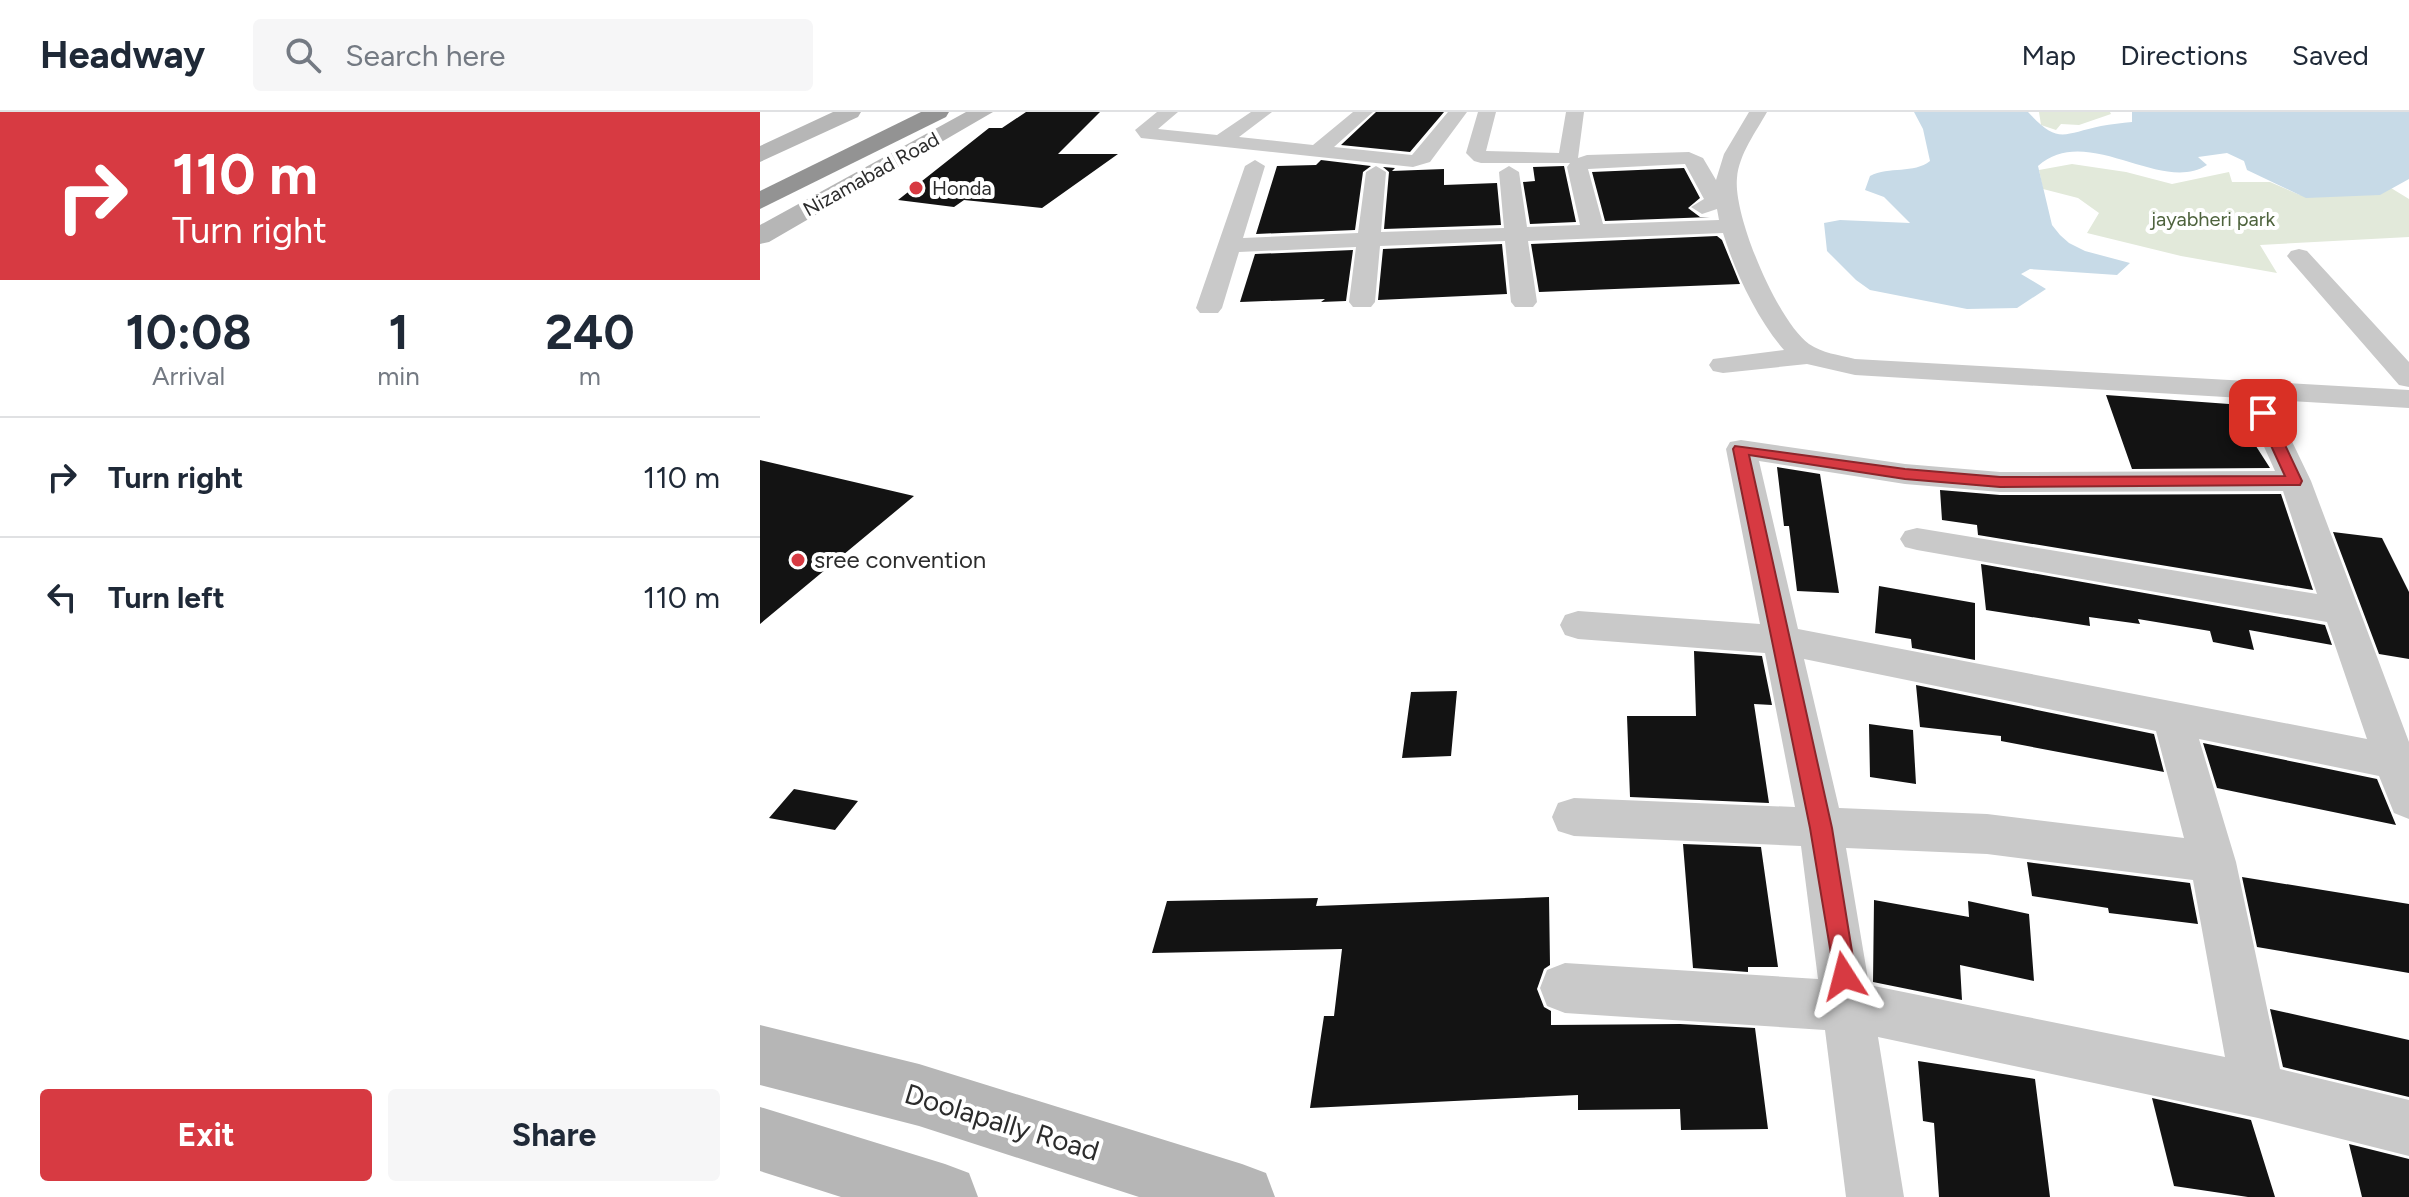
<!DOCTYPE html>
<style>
:root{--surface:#fff;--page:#f6f6f7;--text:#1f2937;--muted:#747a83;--line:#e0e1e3;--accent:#d73a42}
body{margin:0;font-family:Figtree,sans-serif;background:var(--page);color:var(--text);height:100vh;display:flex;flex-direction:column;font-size:30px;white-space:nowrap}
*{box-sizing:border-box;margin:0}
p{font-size:26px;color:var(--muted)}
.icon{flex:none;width:44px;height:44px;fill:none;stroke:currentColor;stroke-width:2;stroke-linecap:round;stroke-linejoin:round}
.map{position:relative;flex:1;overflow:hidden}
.drawer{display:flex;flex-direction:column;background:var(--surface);width:760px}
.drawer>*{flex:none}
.banner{background:#d73a42;color:#fff;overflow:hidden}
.pin{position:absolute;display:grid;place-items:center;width:68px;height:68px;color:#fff;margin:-34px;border-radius:16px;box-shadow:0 4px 12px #0006}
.me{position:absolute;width:88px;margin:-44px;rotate:351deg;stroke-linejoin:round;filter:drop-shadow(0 0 6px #0008)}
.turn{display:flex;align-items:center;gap:28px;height:168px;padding:0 40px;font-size:36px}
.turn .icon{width:104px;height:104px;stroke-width:2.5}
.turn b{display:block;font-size:56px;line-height:68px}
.eta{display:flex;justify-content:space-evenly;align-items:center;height:136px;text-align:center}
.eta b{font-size:48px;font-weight:700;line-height:56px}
.cta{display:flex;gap:16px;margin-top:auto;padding:16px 40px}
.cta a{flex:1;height:92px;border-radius:8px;background:var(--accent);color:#fff;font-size:32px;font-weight:700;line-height:92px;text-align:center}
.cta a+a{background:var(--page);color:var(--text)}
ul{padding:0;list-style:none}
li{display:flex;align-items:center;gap:24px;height:120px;padding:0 40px;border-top:2px solid var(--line)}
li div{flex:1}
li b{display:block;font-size:30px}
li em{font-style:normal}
header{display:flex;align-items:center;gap:48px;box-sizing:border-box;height:112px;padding:0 40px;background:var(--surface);border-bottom:2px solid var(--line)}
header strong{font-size:38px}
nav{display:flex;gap:44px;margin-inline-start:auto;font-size:28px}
.search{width:560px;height:72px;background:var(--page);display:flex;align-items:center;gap:20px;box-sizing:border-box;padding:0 28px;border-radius:8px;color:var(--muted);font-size:30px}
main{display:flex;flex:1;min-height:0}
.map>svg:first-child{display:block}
</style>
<header>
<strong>Headway</strong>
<div class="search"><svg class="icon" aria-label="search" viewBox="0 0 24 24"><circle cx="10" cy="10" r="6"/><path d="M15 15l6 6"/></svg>Search here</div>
<nav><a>Map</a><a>Directions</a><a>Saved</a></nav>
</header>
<main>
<section class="drawer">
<div class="banner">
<div class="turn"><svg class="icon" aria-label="right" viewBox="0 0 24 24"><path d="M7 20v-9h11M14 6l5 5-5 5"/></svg><div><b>110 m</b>Turn right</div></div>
</div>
<div class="eta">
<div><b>10:08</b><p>Arrival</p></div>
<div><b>1</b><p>min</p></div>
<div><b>240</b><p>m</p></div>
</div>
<ul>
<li><svg class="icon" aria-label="right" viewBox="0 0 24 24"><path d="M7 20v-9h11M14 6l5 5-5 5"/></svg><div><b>Turn right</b></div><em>110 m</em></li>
<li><svg class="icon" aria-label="left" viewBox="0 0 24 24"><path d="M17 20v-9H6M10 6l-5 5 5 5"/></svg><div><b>Turn left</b></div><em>110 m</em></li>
</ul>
<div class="cta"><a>Exit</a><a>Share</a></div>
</section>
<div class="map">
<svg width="1649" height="1085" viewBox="0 0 1649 1085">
<rect width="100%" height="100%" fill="#fff"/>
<path fill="#e2e9da" d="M 1279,0 L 1350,0 L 1351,2 L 1319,13 L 1301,12 L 1296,18 L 1281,13 Z
M 1312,52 L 1366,60 L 1412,72 L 1469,60 L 1472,70 L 1510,70 L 1540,83 L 1631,76 L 1649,87 L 1649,125 L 1500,133 L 1517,161 L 1421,144 L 1327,121 L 1339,101 L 1318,86 L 1283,77 L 1279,58 Z"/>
<path fill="#c7dae7" d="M 1154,0 L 1268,0 C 1298,33 1303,22 1341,14 C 1351,12 1362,11 1372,10 L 1372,0 L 1649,0 L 1649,67 L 1620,83 L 1546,86 L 1487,58 L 1484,49 L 1467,41 L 1438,45 L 1447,53 C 1401,83 1327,10 1278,54 L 1292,113 L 1300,123 L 1309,131 L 1325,139 L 1370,151 L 1357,163 L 1270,157 L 1261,162 L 1286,177 L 1257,196 L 1207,197 L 1110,178 L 1096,168 L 1067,139 L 1064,111 L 1080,108 L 1150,111 L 1124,85 L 1105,78 L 1110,64 C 1129,54 1154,62 1170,49 L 1163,17 Z"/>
<path fill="#131313" d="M 266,0 L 340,0 L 298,42 L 358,42 L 282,96 L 204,88 L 194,95 L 138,88 L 229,16 L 242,16 Z
M 616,0 L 684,0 L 650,40 L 581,33 Z
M 561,48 L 611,54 L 603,60 L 595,118 L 496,122 L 517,54 L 556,53 Z
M 804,54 L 816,110 L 770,112 L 763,70 L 775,69 L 773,55 Z
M 623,55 L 635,56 L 632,59 L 684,57 L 684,73 L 737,71 L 741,113 L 624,117 L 629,60 Z
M 924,56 L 940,86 L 928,96 L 940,105 L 950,105 L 845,109 L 832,60 Z
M 957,124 L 962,128 L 980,172 L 779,180 L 771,132 Z
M 742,132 L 747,182 L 618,188 L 623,137 Z
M 593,138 L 586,189 L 561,190 L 565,187 L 480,190 L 495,142 Z
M 1346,283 L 1469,292 L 1510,356 L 1372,357 Z
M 0,348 L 154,384 L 0,512 Z
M 1017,355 L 1060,362 L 1079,481 L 1037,479 L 1029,414 L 1024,414 Z
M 1180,378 L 1240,383 L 1521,382 L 1553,478 L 1218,423 L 1217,413 L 1182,408 Z
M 1573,420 L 1622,426 L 1649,480 L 1649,547 L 1619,542 Z
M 1221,452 L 1565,513 L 1572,533 L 1489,518 L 1494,538 L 1453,530 L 1450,519 L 1378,507 L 1380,512 L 1329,505 L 1330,514 L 1226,498 Z
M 1119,474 L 1215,491 L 1215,548 L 1152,536 L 1151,527 L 1115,521 Z
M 934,539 L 1002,544 L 1012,593 L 994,592 L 1009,691 L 870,685 L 867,604 L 936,604 Z
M 1156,573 L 1394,622 L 1404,660 L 1241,629 L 1241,624 L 1160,615 Z
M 697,579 L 691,644 L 642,646 L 651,580 Z
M 1109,612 L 1153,618 L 1156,672 L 1110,665 Z
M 1443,631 L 1617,667 L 1636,713 L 1457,676 Z
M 34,677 L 98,689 L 75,718 L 9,706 Z
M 923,732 L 1001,735 L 1018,855 L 988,855 L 988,860 L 933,856 Z
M 1267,750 L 1430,771 L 1438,812 L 1349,801 L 1348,796 L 1272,784 Z
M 1482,765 L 1649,792 L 1649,861 L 1497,835 Z
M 789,785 L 790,853 L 784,857 L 777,877 L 784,895 L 791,899 L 791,913 L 920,912 L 995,916 L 1008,1017 L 921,1018 L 920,997 L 818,998 L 818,983 L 550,996 L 564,904 L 574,904 L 582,837 L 392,841 L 407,789 L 558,786 L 556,794 Z
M 1114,788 L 1209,805 L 1208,789 L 1269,802 L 1274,869 L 1200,853 L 1202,888 L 1113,870 Z
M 1510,897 L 1649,928 L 1649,985 L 1523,955 Z
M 1158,949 L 1275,967 L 1290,1085 L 1179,1085 L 1174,1011 L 1163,1009 Z
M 1392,986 L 1491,1008 L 1515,1085 L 1488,1085 L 1414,1074 Z
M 1589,1032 L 1649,1047 L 1649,1085 L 1602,1085 Z"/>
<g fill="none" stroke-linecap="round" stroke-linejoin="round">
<path fill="#c9c9c9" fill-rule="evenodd" d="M 397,0 L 418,0 L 398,17 L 457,23 L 491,0 L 512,0 L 479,25 L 553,33 L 593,0 L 613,0 L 574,35 L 652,43 L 688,0 L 707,0 L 670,50 L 653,55 L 381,26 L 375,18 Z
M 718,0 L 736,0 L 726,39 L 799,41 L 806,0 L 824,0 L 818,46 L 827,43 L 929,40 L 943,46 L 956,68 L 964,42 L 989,0 L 1007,0 C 996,20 979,42 977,66 C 973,104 1018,210 1049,232 C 1062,241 1079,243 1095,247 L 1649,278 L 1649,296 L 1512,288 L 1551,369 L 1649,630 L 1649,707 L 1634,701 L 1619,664 L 1439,627 L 1476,750 L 1520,957 L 1649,988 L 1649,1044 L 1498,1006 L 1118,925 L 1144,1085 L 1086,1085 L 1065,918 L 805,901 L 787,894 L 780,876 L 787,858 L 805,851 L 1058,867 L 1041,734 L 814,724 L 798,719 L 792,705 L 798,691 L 814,686 L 1035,695 L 1005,541 L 818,527 L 805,523 L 800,513 L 805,503 L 818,499 L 1000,512 L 966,337 L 970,330 L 981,328 L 1145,352 L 1240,360 L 1515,359 L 1482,286 L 1095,263 L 1047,252 L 963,261 L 953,259 L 949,253 L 953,247 L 1024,238 C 997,207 975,160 963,121 L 768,129 L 777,190 L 773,195 L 755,195 L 751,190 L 745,129 L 620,134 L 615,190 L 611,195 L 593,195 L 589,190 L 596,135 L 479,140 L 462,196 L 458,201 L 440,201 L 436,196 L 485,54 L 495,48 L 505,54 L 483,126 L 598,121 L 606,60 L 616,54 L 626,60 L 621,120 L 744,116 L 739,60 L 749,54 L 759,60 L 767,115 L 820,113 L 807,55 L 810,51 L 721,51 L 714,49 L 706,41 ZM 925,52 L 944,87 L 931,95 L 942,102 L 957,97 L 959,108 L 843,112 L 828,57 ZM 999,349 L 1145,372 L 1240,380 L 1523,379 L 1557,482 L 1157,416 L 1145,419 L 1140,427 L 1145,435 L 1157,438 L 1567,510 L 1607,627 L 1038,517 ZM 1044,547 L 1396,619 L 1424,726 L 1227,702 L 1079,696 ZM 1086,736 L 1227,742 L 1433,768 L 1465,945 L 1109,873 Z
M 1539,137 L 1547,139 L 1649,250 L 1649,275 L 1639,273 L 1531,149 L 1527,144 L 1531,139 Z"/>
<path fill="#b6b6b6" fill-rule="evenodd" d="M 73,0 L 101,0 L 98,5 L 0,50 L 0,34 Z
M 206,0 L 233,0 L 9,130 L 0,132 L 0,113 Z
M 0,913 L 159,952 L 482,1052 L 506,1061 L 515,1085 L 379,1085 L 159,1014 L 0,973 Z
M 0,995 L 185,1052 L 209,1061 L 218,1085 L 81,1085 L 0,1059 Z"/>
<path fill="#939393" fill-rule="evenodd" d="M 161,0 L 189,0 L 186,5 L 0,97 L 0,79 Z"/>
</g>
<path fill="#d73a42" stroke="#8c262b" stroke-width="2" d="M 1503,297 L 1510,301 L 1542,369 L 1540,373 L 1240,375 L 1145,367 L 989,343 L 1072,716 L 1096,864 L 1093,872 L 1084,876 L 1076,872 L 1050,716 L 973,337 L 975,334 L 1145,357 L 1240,365 L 1525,364 L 1496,301 Z"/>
<g fill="#d73a42" stroke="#fff" stroke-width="3">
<circle cx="156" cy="76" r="8"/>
<circle cx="38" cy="448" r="8"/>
</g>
<g text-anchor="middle" stroke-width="8" stroke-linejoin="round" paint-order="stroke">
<g font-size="20" fill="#2c2c2c" stroke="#fff">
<text transform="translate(111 62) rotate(-29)" y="7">Nizamabad Road</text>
</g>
<g font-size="20" fill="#2c2c2c" stroke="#fff" text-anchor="start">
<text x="172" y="83">Honda</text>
</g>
<g font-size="20" fill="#4e633d" stroke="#fff">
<text x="1453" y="114">jayabheri park</text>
</g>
<g font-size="24" fill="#2c2c2c" stroke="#fff" text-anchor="start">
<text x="54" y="456">sree convention</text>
</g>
<g font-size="28" fill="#2c2c2c" stroke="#fff">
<text transform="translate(242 1010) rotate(17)" y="10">Doolapally Road</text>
</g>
</g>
</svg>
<div class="pin" style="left:1503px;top:301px;background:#d93025"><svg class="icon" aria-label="arrive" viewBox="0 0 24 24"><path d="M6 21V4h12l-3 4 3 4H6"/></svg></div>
<svg class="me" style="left:1084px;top:864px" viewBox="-20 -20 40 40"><path d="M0-17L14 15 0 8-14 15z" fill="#d73a42" stroke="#fff" stroke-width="4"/></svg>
</div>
</main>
